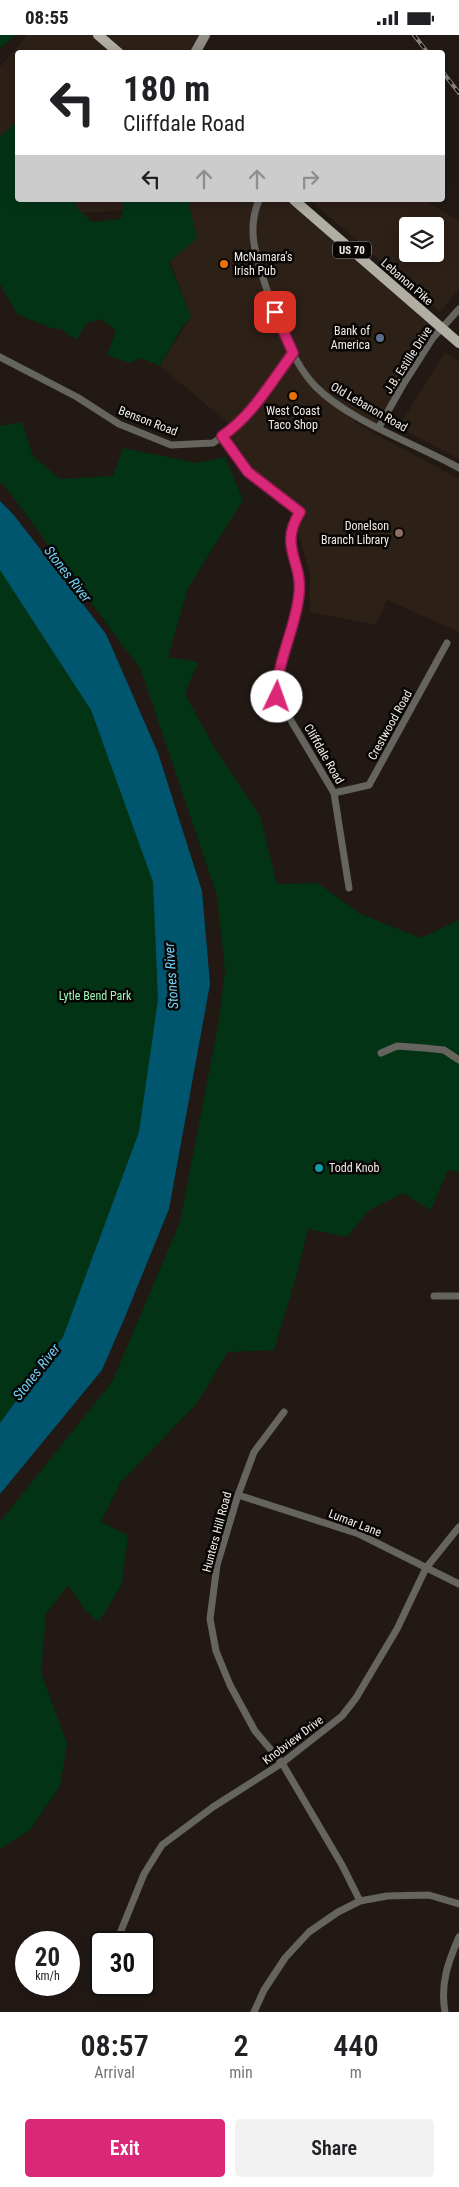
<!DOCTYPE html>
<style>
:root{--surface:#fff;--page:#f2f2f2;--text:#202124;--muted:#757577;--accent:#db2777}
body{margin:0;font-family:"Roboto Condensed",sans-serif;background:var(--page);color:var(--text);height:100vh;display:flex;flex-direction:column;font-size:19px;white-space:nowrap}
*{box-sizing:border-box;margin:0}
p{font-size:16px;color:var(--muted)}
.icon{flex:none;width:28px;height:28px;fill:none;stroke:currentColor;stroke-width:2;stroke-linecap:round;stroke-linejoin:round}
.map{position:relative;height:1977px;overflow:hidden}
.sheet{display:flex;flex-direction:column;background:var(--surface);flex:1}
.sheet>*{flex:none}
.banner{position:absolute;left:15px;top:15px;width:430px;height:152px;border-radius:5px;box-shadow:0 2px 12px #0003;background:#fff;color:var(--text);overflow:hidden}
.buttons{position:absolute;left:399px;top:182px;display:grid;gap:10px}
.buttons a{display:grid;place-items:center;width:45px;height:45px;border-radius:5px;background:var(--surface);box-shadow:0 2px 12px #0003;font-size:25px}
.speed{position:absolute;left:15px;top:1896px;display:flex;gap:10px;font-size:25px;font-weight:700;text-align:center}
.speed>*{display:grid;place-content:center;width:65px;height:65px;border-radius:50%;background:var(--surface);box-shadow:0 2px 12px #0003;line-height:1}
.speed small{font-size:12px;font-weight:400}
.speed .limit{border:2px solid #111;border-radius:8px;background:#fff;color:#111}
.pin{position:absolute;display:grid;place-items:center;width:42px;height:42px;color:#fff;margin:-21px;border-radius:10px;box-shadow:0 2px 8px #0006}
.me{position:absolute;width:55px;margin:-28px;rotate:3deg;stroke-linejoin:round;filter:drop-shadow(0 0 4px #0008)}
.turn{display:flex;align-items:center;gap:18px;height:105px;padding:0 25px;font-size:22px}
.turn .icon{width:65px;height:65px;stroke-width:2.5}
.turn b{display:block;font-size:35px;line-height:42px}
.lanes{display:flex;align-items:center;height:48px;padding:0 25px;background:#0003;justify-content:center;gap:25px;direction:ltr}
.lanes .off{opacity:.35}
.eta{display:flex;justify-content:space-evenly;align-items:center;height:85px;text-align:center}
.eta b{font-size:30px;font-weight:600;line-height:35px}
.primary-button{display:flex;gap:10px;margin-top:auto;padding:10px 25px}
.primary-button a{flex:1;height:58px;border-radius:5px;background:var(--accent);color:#fff;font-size:20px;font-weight:600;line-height:58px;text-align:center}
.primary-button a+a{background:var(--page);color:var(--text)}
.status{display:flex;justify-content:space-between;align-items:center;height:35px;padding:0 25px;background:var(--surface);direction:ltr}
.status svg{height:14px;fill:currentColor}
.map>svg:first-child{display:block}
</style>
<div class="status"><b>08:55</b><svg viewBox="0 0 49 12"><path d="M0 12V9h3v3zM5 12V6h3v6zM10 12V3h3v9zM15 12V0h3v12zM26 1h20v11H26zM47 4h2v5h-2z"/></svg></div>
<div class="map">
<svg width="459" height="1977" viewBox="0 0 459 1977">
<rect width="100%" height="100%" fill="#221914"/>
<path fill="#2d2017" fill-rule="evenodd" d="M 27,0 L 205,0 L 195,17 L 18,18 L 17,136 L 0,122 L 0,32 Z
M 54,165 L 294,165 L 442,294 L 379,392 L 358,381 L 354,387 L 459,444 L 459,597 L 387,565 L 376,590 L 310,577 L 310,538 L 296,491 L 300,477 L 248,437 L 223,401 L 234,393 L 160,331 L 191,282 L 150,173 L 72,179 Z
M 310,165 L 424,165 L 459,186 L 459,253 L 440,277 ZM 408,191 L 435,191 L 435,219 L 408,219 Z
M 445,317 L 459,327 L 459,424 L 406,396 L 409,390 L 402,386 Z"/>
<path fill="#023315" d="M 0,0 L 16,0 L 0,13 Z
M 17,87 L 18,165 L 74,165 L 77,173 L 92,187 L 121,184 L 124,165 L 188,165 L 197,203 L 169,227 L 191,282 L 182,292 L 160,331 L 141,323 L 130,328 L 107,320 L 116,296 L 102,284 L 87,288 L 76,305 L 61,294 L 51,293 L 17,279 L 0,249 L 0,101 Z
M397.5 391a5.5 5.5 0 1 1 11 0a5.5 5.5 0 1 1-11 0Z
M 22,387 L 33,421 L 60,444 L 113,441 L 123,413 L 197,428 L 225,422 L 243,465 L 188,553 L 168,622 L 198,627 L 185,659 L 214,712 L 260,781 L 277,849 L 318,848 L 360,879 L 421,903 L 459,885 L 459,1137 L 448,1135 L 431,1175 L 403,1158 L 368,1176 L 347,1202 L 308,1194 L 298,1235 L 274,1315 L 228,1317 L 198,1367 L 120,1448 L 101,1487 L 128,1500 L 122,1549 L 99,1587 L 86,1576 L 68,1550 L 46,1579 L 41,1637 L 67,1709 L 60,1751 L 30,1795 L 0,1814 L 0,1487 L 112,1347 L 180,1187 L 219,985 L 225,936 L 217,861 L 141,635 L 7,454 L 0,447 L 0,391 Z
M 0,475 L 95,597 L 191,971 L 63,1302 L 0,1388 Z"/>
<path fill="#00556f" d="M 0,466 L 13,479 L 106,599 L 158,718 L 202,856 L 210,949 L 169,1174 L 125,1282 L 102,1335 L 0,1459 L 0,1388 L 63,1302 L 139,1097 L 158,965 L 153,847 L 91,675 L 0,535 Z"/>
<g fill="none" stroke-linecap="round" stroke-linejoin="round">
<path stroke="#65645f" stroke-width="7" d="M 259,165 C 247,193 255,218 264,246 C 274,278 291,326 315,351 C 349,386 416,409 459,433
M 0,322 L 77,362 L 119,389 L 171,410 L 213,408 L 234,393 L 293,318
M 379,392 L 404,348 L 432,304 L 459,274
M 223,401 L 248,437 L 300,477 C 278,512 303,525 299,559 C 296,594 276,626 277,662 L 334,758 L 349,853
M 334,758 L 369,750 L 447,608
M 381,1018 L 397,1011 L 424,1013 L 444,1015 L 459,1025
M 434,1261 L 459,1261
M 284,1377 L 254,1417 L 238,1460 L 217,1530 L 210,1584 L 216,1616 L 230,1650 L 255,1696 L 282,1728 L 342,1830 L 360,1866
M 238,1460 L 359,1499 L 459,1549
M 116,1908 L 144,1839 L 162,1810 L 213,1772 L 282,1728 L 342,1681 L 356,1663 L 397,1594 L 426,1533 L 459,1492
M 254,1977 L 264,1955 L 285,1923 L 309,1897 L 338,1877 L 360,1866 L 387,1861 L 429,1860 L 459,1869
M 445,1977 C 440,1949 448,1927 459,1902"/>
<path stroke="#908e86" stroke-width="10" d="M 195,18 L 205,0"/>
<path stroke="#b1aea4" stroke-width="10" d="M 98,0 L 119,18
M 294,165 L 459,308"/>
<g stroke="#87807b" stroke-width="4">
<path id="rail" d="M 414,0 L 428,18
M 442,36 L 459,58"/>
</g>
<use href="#rail" stroke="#080604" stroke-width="2" stroke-dasharray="5.5" stroke-linecap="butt"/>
</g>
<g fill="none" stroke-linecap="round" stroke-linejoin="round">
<g stroke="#8e194d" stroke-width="12">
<path id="route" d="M 275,277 L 293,318 C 271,347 252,381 222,401 L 248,437 L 300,477 C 278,512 303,526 299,559 C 296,594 276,626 277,662"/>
</g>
<use href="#route" stroke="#db2777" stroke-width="9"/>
</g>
<g fill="#e8710a" stroke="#080604" stroke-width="2">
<circle cx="224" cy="229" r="5"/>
<circle cx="293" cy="361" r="5"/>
</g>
<circle fill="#5c6f8a" stroke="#080604" stroke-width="2" cx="380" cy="303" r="5"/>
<circle fill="#8d6e63" stroke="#080604" stroke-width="2" cx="399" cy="498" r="5"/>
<circle fill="#0f9aa8" stroke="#080604" stroke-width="2" cx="319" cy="1133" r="5"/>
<g text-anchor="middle" stroke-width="5" stroke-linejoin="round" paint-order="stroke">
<rect fill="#080604" stroke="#aca7a4" stroke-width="1" x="333" y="206.5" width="38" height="17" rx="4"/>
<g font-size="11" font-weight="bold" fill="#f2ece8">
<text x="352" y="219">US 70</text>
</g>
<g font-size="12" fill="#f2ece8" stroke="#080604" text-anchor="start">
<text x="234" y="226">McNamara's<tspan x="234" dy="14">Irish Pub</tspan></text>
<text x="370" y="300" text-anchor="end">Bank of<tspan x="370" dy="14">America</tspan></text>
<text x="293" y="380" text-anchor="middle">West Coast<tspan x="293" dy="14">Taco Shop</tspan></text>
<text x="389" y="495" text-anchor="end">Donelson<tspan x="389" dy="14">Branch Library</tspan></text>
<text x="329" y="1137">Todd Knob</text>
</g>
<g font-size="12" fill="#f2ece8" stroke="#080604">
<text transform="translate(407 247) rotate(41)" y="4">Lebanon Pike</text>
<text transform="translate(408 325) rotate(-57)" y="4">J.B. Estille Drive</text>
<text transform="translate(369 372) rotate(30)" y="4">Old Lebanon Road</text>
<text transform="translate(148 386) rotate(21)" y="4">Benson Road</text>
<text transform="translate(390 690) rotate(-61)" y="4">Crestwood Road</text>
<text transform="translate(324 719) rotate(60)" y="4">Cliffdale Road</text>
<text transform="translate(355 1488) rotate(21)" y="4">Lumar Lane</text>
<text transform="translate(217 1497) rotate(-75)" y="4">Hunters Hill Road</text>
<text transform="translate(293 1705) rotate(-37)" y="4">Knobview Drive</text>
</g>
<g font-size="12" fill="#9bf8b1" stroke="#080604">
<text x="95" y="965">Lytle Bend Park</text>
</g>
<g font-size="14" font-style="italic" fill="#72d1f8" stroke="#080604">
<text transform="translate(68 539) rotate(52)" y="5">Stones River</text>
<text transform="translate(171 941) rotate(-94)" y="5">Stones River</text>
<text transform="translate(36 1337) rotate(-52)" y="5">Stones River</text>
</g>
</g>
</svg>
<div class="buttons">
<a><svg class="icon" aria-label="layers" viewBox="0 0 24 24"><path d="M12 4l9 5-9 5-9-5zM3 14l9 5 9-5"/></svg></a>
</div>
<div class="speed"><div>20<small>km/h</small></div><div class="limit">30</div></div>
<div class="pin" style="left:275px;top:277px;background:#d93025"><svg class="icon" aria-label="arrive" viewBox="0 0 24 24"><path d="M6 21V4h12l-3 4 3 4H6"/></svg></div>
<svg class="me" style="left:277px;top:662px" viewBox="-20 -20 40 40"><circle r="19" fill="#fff"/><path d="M0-13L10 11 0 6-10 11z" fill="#db2777"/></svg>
<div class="banner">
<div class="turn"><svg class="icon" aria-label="left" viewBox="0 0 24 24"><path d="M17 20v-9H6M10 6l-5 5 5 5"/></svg><div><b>180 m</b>Cliffdale Road</div></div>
<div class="lanes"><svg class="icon" aria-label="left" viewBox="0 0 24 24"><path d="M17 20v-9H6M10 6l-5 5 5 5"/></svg><svg class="icon off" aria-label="ahead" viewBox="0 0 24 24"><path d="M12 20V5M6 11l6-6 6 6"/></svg><svg class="icon off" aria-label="ahead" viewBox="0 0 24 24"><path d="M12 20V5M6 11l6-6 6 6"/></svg><svg class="icon off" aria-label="right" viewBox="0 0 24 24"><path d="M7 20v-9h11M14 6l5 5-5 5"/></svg></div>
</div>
</div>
<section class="sheet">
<div class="eta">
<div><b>08:57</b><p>Arrival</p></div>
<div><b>2</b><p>min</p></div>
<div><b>440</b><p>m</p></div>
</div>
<div class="primary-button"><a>Exit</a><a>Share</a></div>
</section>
